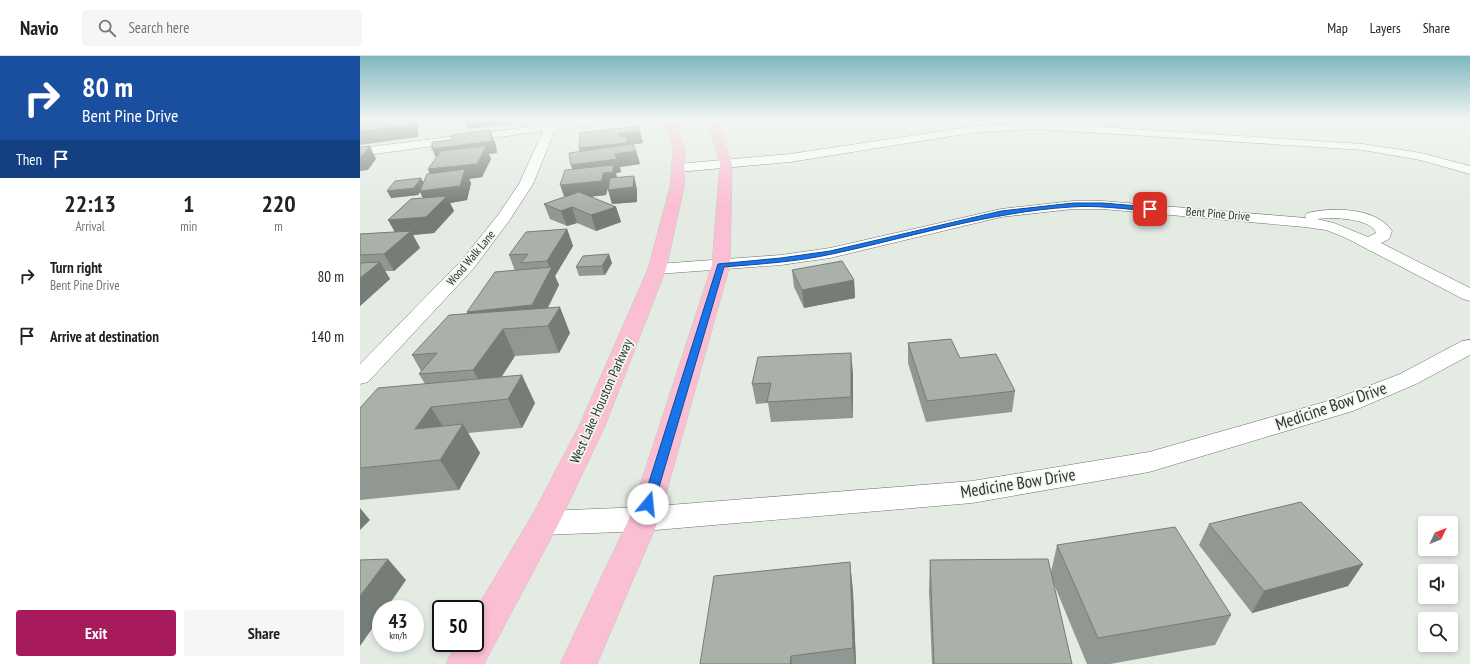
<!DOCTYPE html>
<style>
:root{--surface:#fff;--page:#f6f6f6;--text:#222;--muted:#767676;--line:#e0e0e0;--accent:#a71a5c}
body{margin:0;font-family:"PT Sans Narrow",sans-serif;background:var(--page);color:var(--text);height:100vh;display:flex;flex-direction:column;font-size:15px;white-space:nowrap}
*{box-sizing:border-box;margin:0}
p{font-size:13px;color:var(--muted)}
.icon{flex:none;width:22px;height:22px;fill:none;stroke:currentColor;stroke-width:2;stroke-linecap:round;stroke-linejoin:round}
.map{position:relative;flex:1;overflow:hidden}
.drawer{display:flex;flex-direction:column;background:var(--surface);width:360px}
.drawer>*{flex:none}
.guide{background:#1a4fa0;color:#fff;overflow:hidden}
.needle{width:26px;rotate:47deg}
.tools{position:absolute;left:1058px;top:460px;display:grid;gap:8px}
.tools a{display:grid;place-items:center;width:40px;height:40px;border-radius:4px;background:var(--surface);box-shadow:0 2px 6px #0003;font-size:20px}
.speed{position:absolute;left:12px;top:544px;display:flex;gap:8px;font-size:20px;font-weight:700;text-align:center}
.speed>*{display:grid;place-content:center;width:52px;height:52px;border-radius:50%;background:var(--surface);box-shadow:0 2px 6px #0003;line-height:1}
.speed small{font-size:10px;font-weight:400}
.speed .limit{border:2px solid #111;border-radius:6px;background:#fff;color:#111}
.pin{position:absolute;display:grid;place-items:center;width:34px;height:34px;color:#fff;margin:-17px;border-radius:8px;box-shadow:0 2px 6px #0006}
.me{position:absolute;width:44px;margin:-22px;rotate:17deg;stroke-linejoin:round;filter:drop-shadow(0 0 3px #0008)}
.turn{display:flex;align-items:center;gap:14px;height:84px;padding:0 16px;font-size:18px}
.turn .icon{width:52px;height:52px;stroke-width:2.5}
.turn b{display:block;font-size:28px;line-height:34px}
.then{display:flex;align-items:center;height:38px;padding:0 16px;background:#0003;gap:8px;font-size:15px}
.eta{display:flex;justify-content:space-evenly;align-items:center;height:68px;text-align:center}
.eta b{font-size:24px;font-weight:700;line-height:28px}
.action{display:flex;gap:8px;margin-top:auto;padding:8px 16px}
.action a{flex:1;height:46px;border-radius:4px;background:var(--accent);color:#fff;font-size:16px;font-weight:700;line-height:46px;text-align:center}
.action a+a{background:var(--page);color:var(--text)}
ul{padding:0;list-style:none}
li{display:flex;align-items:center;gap:12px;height:60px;padding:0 16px}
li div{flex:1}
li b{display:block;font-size:15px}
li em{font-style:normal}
header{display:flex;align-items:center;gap:24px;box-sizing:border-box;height:56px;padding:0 20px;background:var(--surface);border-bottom:1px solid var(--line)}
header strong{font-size:19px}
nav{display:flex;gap:22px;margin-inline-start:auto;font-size:14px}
.search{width:280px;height:36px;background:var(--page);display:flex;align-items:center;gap:10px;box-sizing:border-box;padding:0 14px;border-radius:4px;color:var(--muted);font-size:15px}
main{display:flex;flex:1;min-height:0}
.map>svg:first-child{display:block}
</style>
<header>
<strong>Navio</strong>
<div class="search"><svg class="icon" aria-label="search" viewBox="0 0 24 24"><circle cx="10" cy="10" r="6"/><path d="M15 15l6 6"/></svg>Search here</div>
<nav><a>Map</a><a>Layers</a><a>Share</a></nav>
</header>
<main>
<section class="drawer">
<div class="guide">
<div class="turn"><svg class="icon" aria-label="right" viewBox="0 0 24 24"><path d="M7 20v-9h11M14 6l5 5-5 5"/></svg><div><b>80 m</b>Bent Pine Drive</div></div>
<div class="then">Then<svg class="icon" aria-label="arrive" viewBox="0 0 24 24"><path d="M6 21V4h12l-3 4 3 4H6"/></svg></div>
</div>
<div class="eta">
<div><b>22:13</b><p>Arrival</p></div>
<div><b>1</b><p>min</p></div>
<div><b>220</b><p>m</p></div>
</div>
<ul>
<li><svg class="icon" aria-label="right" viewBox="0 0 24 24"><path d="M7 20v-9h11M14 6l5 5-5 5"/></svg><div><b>Turn right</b><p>Bent Pine Drive</p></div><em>80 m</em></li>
<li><svg class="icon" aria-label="arrive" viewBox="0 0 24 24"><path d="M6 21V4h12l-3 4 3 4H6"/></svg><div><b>Arrive at destination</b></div><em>140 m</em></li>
</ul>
<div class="action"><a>Exit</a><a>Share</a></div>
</section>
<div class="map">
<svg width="1110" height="608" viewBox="0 0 1110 608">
<rect width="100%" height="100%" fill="#e3ebe3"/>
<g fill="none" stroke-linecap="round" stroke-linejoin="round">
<g stroke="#6b726b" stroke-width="1">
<path id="minor" d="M 185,64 L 195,64 L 196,67 L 222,64 L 249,64 L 244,67 L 195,74 L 173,128 L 149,165 L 114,212 L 8,326 L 0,328 L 0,308 L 102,204 L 138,159 L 159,128 L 183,75 L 0,100 L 0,92 L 186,69 Z
M 678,67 L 1003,88 L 1061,97 L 1110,110 L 1110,118 L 1060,104 L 1003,94 L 678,73 L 617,76 L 430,106 L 318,116 L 314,115 L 312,112 L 314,109 L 318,108 L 430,98 L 617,70 Z
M 713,145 L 743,145 L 946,162 L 945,160 L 947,157 C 972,151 1016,151 1032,175 L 1029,183 L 1021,187 L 1110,232 L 1110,245 L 1103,243 L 984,181 L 966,174 L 945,171 L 743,153 L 713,153 L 641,161 L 470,202 L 421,209 L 297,218 L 291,217 L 288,213 L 291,209 L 297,208 L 421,199 L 470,192 L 641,153 ZM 969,162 C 980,162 1013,164 1016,177 L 1008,181 L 974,167 L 957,163 Z
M 1110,284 L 1110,299 L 1056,328 L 993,355 L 789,416 L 612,447 L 284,475 L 184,479 L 173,476 L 169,467 L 173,458 L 184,455 L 284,451 L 612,425 L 789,396 L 975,343 L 1040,318 L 1102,285 Z"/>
</g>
<g stroke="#c5c6c5" stroke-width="1">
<path id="major" d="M 305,64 L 315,64 L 325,94 L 324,131 L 306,213 L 245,370 L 199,467 L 124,608 L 86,608 L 96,587 L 115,587 L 115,555 L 173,458 L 219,370 L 288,213 L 310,131 L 313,94 Z
M 345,64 L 355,64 L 360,73 L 372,108 L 370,209 L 299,463 L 237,608 L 200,608 L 269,463 L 352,209 L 360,108 L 350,73 Z"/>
</g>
<use href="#minor" fill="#fff" fill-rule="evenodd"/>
<use href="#major" fill="#fbbfd3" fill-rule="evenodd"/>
</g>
<path fill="#919891" d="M 279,70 L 283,87 L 273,88 L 276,95 L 280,108 L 260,111 L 261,116 L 256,117 L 257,122 L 274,120 L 277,134 L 277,146 L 252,148 L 248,131 L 246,139 L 230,141 L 256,151 L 261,166 L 236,175 L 217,167 L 207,170 L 190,163 L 184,148 L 205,141 L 212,113 L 211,109 L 220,95 Z
M 135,86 L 137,97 L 129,98 L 131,103 L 122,121 L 109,123 L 111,127 L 107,144 L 90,147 L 94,155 L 74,177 L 53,179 L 60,192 L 34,215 L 25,215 L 30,223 L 0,250 L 0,178 L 34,176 L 63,142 L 60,136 L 58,139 L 31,142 L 64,127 L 70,118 L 68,113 Z
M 207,173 L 213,190 L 195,220 L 199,229 L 187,252 L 210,277 L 199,297 L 155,300 L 141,321 L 175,347 L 162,372 L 108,377 L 120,397 L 99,434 L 0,444 L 0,352 L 65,328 L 59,318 L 61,315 L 52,299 L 107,257 L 155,215 L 149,199 Z
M 252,207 L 245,219 L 219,220 L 216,211 Z
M 432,214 L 494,224 L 495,242 L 444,252 L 434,231 Z
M 548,287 L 600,302 L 655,335 L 652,356 L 566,366 L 548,307 Z
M 493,317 L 493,362 L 411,366 L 408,347 L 396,348 L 392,328 Z
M 849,468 L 1003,508 L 988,530 L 892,557 L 839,489 Z
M 697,489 L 871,559 L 855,589 L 750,608 L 727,608 L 693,526 L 712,608 L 572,608 L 569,535 L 570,504 L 691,516 Z
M 490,506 L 493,536 L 496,608 L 340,608 Z"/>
<path fill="#767c76" d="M 16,64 L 56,64 L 55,65 L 58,72 L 58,81 L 0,89 L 0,75 L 19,69 Z
M 91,64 L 150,64 L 151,68 L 108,73 L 105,66 L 92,67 Z
M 130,74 L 135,86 L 137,97 L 129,98 L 131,103 L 122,121 L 109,123 L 111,127 L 107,144 L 90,147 L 94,155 L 74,177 L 53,179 L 60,192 L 34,215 L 24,198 L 37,180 L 28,164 L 67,150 L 60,136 L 58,139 L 31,142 L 27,135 L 61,122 L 65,129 L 74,127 L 68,113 L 78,106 L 72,93 Z
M 280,75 L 283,87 L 268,89 L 276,95 L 280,108 L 260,111 L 261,116 L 256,117 L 257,123 L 257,130 L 248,131 L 246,139 L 205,143 L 200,129 L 216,123 L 211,109 L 223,105 L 219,92 L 259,77 Z
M 10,90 L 16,103 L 8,114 L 0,115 L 0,101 Z
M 274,120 L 277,134 L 277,146 L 252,148 L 248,134 Z
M 212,151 L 217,167 L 207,170 L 201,155 Z
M 256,151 L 261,166 L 236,175 L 231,159 Z
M 207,173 L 213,190 L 195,220 L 199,229 L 180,268 L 116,275 L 107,256 L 191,214 L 187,205 Z
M 249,198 L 252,207 L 245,219 L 242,210 Z
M 20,206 L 30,223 L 0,250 L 0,222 Z
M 494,224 L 495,242 L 444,252 L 442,234 Z
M 200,251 L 210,277 L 199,297 L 188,270 Z
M 143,273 L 155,300 L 128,342 L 113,314 Z
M 491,297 L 493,317 L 493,362 L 491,341 Z
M 162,319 L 175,347 L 162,372 L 148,343 Z
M 71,351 L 88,379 L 55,373 Z
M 103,368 L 120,397 L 99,434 L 80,404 Z
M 0,452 L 10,464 L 0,474 Z
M 28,503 L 46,524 L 26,553 L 21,553 L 21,560 L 0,590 L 0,540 Z
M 490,506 L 493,536 L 496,608 L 495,608 L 493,592 Z
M 1003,508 L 988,530 L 892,557 L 904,535 Z
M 431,600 L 432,608 L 430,608 Z"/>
<path fill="#a9b1a9" stroke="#767c76" d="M 26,64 L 53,64 L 53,69 L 0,75 L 0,67 Z
M 279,70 L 280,75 L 259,77 L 259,81 L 266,80 L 267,87 L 219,92 L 220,77 Z
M 130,74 L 132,85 L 72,93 L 72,86 L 92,84 L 92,79 Z
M 273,88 L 276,95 L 255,98 L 257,103 L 211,109 L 209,97 Z
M 10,90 L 1,101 L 0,101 L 0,91 Z
M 126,90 L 117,108 L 68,113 L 81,95 Z
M 253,109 L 253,116 L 243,117 L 242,125 L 200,129 L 205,114 Z
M 105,113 L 100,130 L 60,135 L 67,118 Z
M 274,120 L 273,131 L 248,134 L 250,122 Z
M 61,122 L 54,132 L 27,135 L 35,125 Z
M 219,136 L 256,151 L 231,159 L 212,151 L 201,155 L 184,148 Z
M 87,140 L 66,161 L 28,164 L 51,143 Z
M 207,173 L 187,205 L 161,207 L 168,198 L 149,199 L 166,176 Z
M 51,175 L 24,198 L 0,199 L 0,178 Z
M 249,198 L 242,210 L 216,211 L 223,200 Z
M 482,205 L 494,224 L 442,234 L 432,214 Z
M 20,206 L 0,222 L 0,207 Z
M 192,211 L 172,249 L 107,256 L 135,216 Z
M 200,251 L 188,270 L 143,273 L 113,314 L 59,318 L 77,297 L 52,299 L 89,259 Z
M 591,283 L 600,302 L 636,298 L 655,335 L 567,345 L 548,287 Z
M 491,297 L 491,341 L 407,346 L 411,327 L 392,328 L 398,301 Z
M 162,319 L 148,343 L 71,351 L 55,373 L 103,368 L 80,404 L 0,412 L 0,352 L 18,332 Z
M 941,446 L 1003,508 L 904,535 L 849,468 Z
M 815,471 L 871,559 L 738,582 L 697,489 Z
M 28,503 L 0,540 L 0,504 Z
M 688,503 L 712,608 L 574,608 L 570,504 Z
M 490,506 L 493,592 L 431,600 L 430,608 L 340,608 L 354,520 Z"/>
<linearGradient id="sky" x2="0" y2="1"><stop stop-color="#7eb7bf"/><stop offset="0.43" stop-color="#f2f6f2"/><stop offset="1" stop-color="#f2f6f2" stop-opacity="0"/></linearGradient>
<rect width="1110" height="149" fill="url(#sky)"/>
<path fill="#1a73e8" stroke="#114b97" d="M 713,147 L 743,147 L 790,151 L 793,153 L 790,155 C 764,153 737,149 711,151 C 630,156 551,181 472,198 C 436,206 399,208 364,211 L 294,448 L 292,451 L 288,453 L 284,451 L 282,448 L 358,208 L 421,202 L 470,195 L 641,155 Z"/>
<g text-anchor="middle" stroke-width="3.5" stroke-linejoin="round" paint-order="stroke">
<g font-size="12" fill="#303330" stroke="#f0f8f0">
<text transform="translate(858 158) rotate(5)" y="4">Bent Pine Drive</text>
<text transform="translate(111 202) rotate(-50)" y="4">Wood Walk Lane</text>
</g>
<g font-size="14" fill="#303330" stroke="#f0f8f0">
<text transform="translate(241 345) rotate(-66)" y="5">West Lake Houston Parkway</text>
</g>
<g font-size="17" fill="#303330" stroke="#f0f8f0">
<text transform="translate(971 350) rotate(-19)" y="6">Medicine Bow Drive</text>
<text transform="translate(658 427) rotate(-9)" y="6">Medicine Bow Drive</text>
</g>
</g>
</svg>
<div class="tools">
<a><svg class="needle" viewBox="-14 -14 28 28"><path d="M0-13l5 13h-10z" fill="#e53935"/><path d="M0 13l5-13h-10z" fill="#767676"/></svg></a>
<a><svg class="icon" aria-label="sound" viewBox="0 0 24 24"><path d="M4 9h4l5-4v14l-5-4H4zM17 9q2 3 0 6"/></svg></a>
<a><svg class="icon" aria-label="search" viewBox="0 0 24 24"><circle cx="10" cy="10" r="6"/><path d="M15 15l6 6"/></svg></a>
</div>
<div class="speed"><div>43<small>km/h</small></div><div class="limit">50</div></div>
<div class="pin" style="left:790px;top:153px;background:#d93025"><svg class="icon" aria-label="arrive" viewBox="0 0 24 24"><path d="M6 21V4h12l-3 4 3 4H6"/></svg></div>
<svg class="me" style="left:288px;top:448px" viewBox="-20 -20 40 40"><circle r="19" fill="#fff"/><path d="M0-13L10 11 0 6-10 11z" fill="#1a73e8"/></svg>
</div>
</main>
